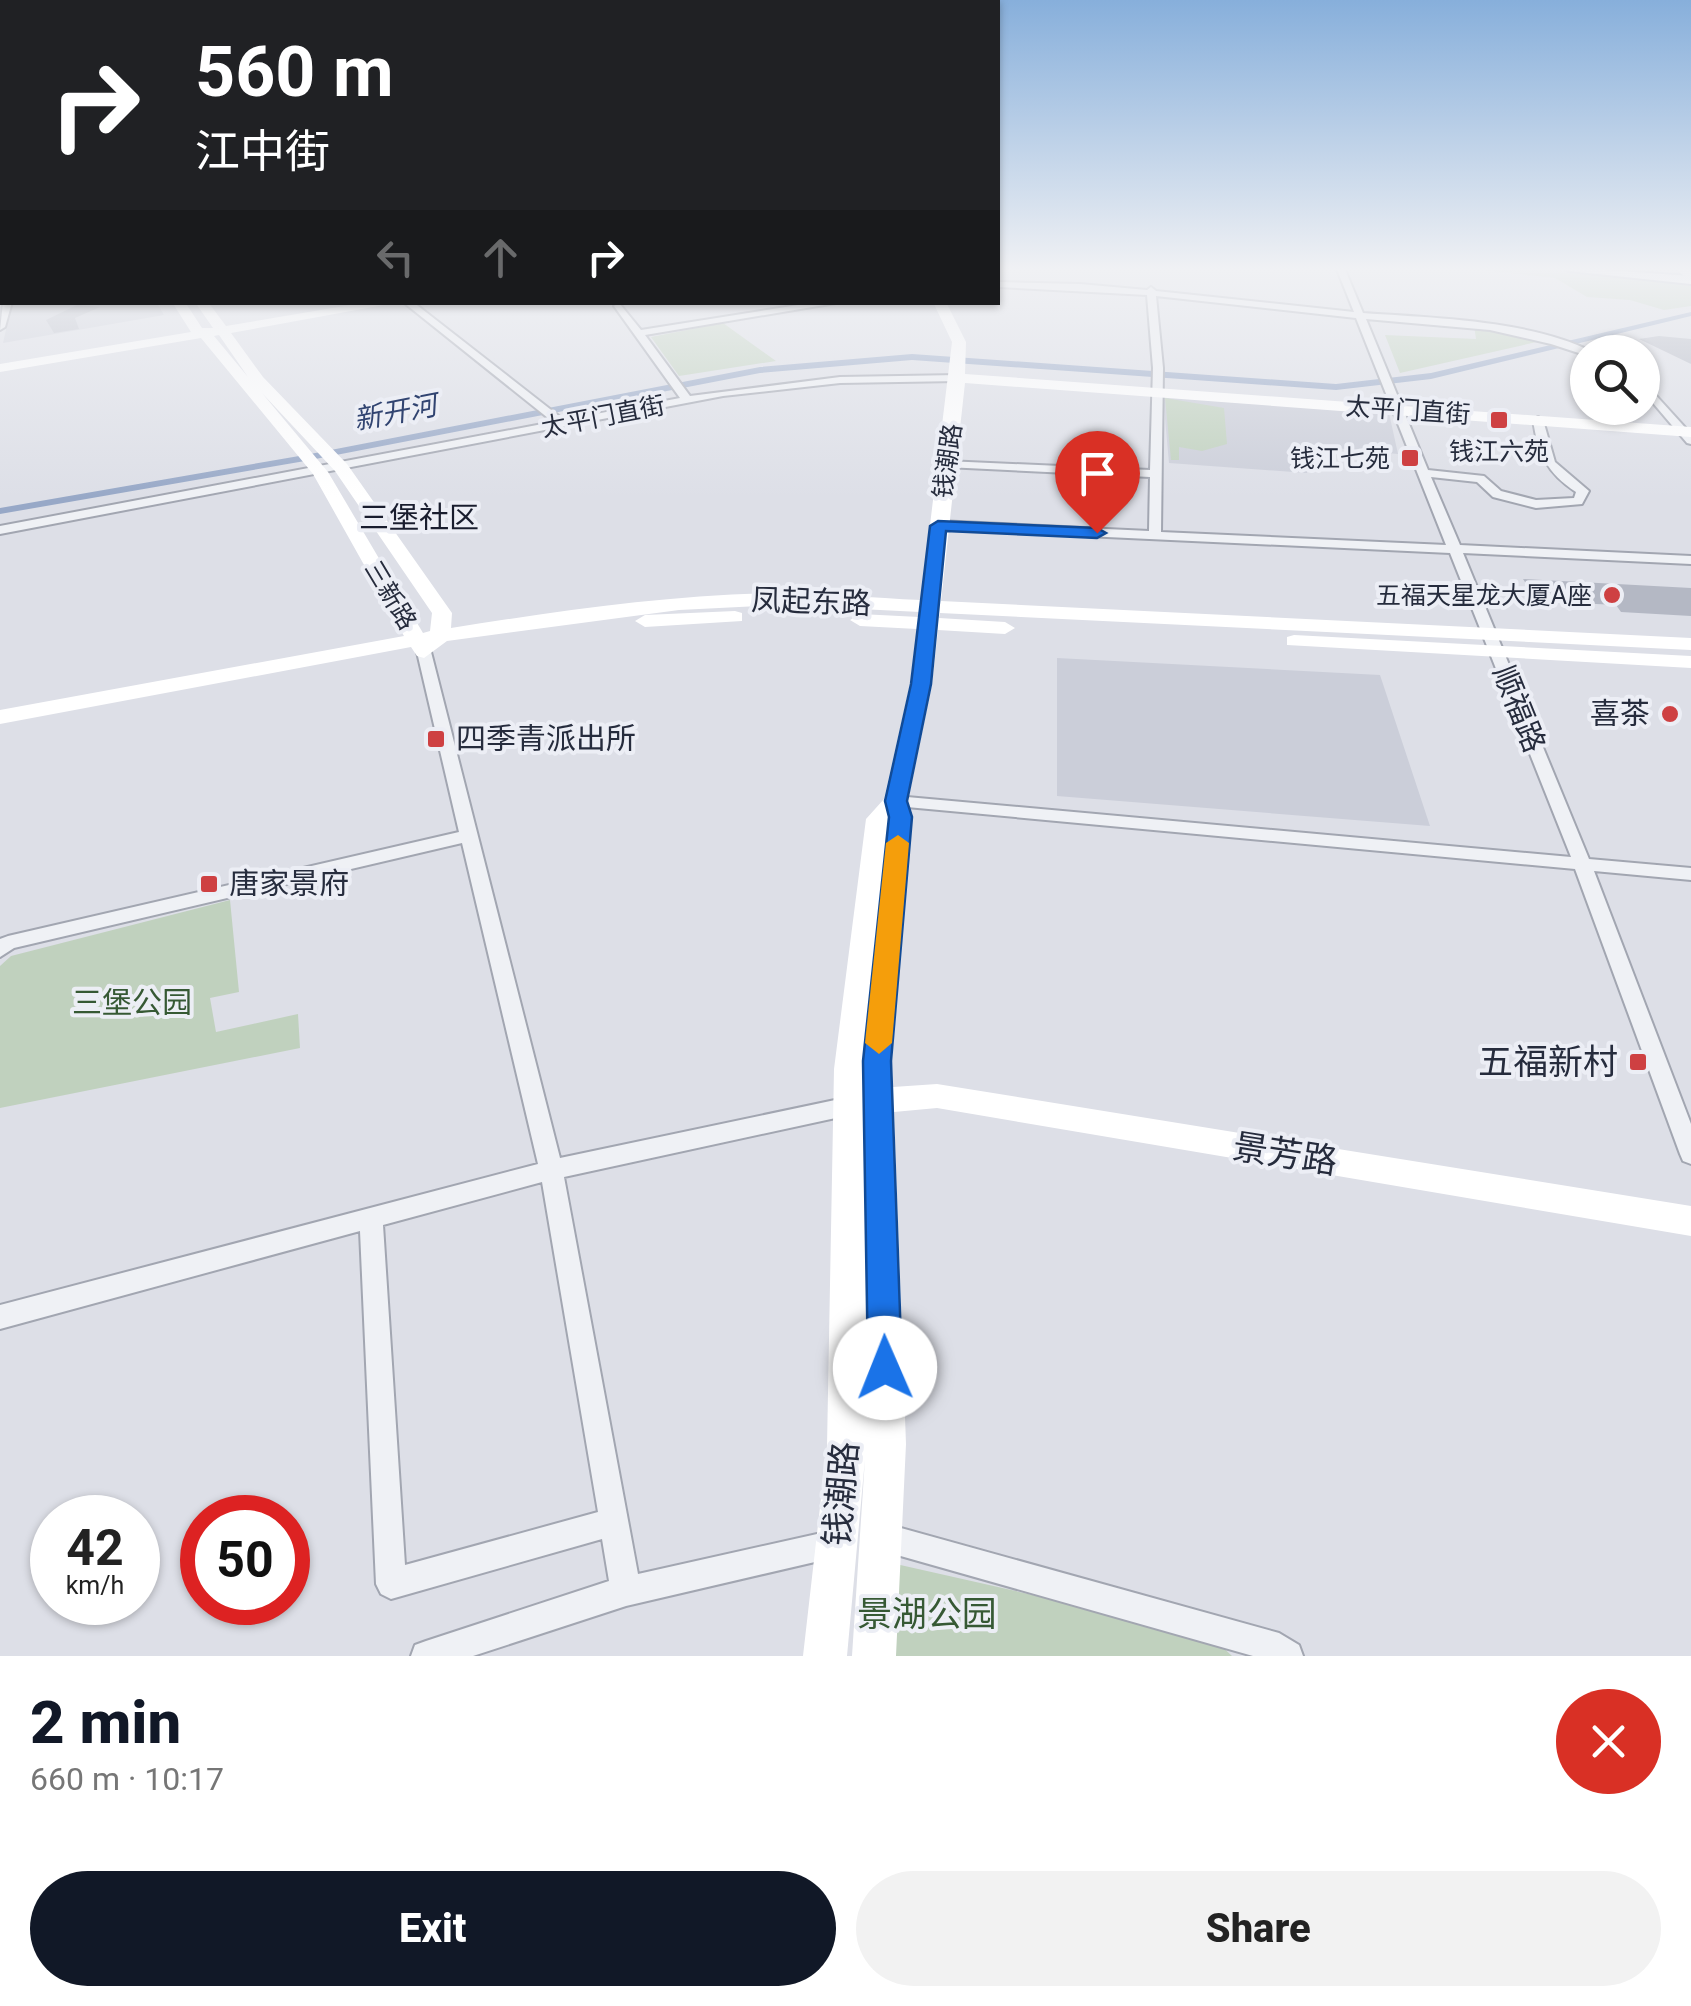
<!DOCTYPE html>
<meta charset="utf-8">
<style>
:root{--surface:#fff;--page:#f2f2f2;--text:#222;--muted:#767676;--accent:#111827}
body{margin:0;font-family:Roboto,"Noto Sans SC",sans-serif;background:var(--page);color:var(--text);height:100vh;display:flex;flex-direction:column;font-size:38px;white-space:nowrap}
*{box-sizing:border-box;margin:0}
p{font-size:32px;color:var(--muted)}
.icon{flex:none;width:55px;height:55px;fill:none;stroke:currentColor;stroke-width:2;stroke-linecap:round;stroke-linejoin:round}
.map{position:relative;height:1656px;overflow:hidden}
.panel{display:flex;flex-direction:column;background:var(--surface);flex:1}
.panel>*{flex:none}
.banner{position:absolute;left:0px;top:0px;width:1000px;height:305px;box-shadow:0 2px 8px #0004;background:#202124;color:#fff;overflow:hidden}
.tools{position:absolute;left:1570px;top:335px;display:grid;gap:20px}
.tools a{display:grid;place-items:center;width:90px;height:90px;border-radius:50%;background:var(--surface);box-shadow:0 2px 8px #0004;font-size:50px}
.speed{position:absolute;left:30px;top:1495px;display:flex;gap:20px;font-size:50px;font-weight:700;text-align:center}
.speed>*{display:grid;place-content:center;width:130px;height:130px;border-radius:50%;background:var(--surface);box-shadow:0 2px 8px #0004;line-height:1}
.speed small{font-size:25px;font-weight:400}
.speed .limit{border:15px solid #d22;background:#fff;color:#111}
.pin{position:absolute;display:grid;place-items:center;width:85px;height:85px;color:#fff;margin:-102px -42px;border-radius:50% 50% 50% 0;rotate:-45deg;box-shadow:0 0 10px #0007}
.pin .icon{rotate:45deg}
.me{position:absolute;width:110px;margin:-55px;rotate:359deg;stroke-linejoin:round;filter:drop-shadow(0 0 8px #0008)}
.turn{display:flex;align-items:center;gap:35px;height:210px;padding:0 30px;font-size:45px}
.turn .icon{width:130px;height:130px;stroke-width:2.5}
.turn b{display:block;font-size:70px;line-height:85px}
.lanes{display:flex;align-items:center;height:95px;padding:0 30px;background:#0003;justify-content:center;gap:50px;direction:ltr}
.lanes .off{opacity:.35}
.round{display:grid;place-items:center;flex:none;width:105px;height:105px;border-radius:52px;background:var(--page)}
.overview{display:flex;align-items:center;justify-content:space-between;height:170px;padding:0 30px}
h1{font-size:60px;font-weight:800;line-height:75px;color:var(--accent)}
.cta{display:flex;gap:20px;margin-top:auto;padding:20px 30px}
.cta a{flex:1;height:115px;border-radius:60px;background:var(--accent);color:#fff;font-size:40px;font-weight:800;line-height:115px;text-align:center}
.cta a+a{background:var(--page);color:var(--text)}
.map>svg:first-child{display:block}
</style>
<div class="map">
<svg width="1691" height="1656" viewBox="0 0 1691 1656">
<rect width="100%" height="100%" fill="#dddfe7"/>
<path fill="#cbced9" d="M 12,303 L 157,303 L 164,315 L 3,343 Z
M 1163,396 L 1389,413 L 1398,454 L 1305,445 L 1307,473 L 1169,463 Z
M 1057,658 L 1380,675 L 1430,826 L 1057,796 Z"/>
<path fill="#c0d1be" d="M 1453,267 L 1532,267 L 1691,286 L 1691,306 L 1664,310 L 1630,300 L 1587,297 L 1555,278 Z
M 723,323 L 776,361 L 679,376 L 651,337 Z
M 1474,325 L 1541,341 L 1400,373 L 1385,335 L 1476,339 Z
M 1165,398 L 1224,408 L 1227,444 L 1202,451 L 1179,447 L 1179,460 L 1171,460 Z
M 230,900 L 239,992 L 210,998 L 216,1032 L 298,1014 L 300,1048 L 0,1108 L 0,966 L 11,956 Z
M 887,1562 L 1210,1635 L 1232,1656 L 877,1656 Z"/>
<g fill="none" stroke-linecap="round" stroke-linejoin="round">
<path fill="#97a8c7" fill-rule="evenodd" d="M 1691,312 L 1691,316 L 1431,379 L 1336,390 L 912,360 L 760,373 L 305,461 L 0,514 L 0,508 L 305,455 L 760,367 L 912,354 L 1336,384 L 1431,373 Z"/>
</g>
<path fill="#b4b8c4" d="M 77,305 L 100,307 L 75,318 L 79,329 L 54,333 L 46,320 Z
M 1659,336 L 1691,339 L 1691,364 L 1639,339 Z
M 1523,579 L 1691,588 L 1691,616 L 1621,612 L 1616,605 L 1538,601 Z"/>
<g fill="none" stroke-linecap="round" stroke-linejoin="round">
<g stroke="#a2a6b1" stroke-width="4">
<path id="street" d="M 1336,267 L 1344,267 L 1363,313 C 1433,318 1530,320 1593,352 L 1588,352 L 1588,356 L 1551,344 L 1490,330 L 1366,319 L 1428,470 L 1484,476 L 1501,491 L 1536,500 L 1574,498 L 1576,492 C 1547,473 1538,454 1533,420 L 1538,417 L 1543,420 L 1555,462 L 1589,491 L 1582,504 L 1536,508 L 1493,497 L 1477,482 L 1431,477 L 1460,545 L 1691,556 L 1691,564 L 1463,553 L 1589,859 L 1691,868 L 1691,880 L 1594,871 L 1691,1124 L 1691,1164 L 1683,1161 L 1680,1154 L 1575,869 L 896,806 L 887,801 L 896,796 L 1571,857 L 1450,553 L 938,529 L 932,525 L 938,521 L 1149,531 L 1150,477 L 946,467 L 940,464 L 946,461 L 1150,470 L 1153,368 L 1147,295 L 998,287 L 998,282 L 1080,284 L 1147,290 L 1151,287 L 1156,291 L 1354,312 ZM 1156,296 L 1356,318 L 1446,545 L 1161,532 L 1163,368 Z
M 3,302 L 12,302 L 5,327 L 0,330 Z
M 403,302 L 413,302 L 564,420 L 680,398 L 614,306 L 619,303 L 641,330 L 817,302 L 842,302 L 645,335 L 690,396 L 840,377 L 958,375 L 963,378 L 958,381 L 840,383 L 723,396 L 0,534 L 0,526 L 553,422 Z
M 1642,380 L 1691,434 L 1691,444 L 1687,443 L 1642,390 Z
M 424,648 L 431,652 L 560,1158 L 854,1096 L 862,1099 L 865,1105 L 862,1111 L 854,1114 L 564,1177 L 638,1574 L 835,1530 L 845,1535 L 850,1545 L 845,1555 L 626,1606 L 473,1656 L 411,1656 L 415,1645 L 426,1641 L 609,1581 L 602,1539 L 391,1599 L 381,1594 L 376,1584 L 360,1231 L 0,1329 L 0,1305 L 538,1164 L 462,843 L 14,948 L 0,957 L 0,939 L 8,936 L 459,832 L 417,652 ZM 542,1182 L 598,1512 L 405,1565 L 383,1225 Z
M 883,1523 L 1279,1633 L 1299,1645 L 1303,1656 L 1253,1656 L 883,1551 L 873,1547 L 869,1537 L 873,1527 Z"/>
</g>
<g stroke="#9ca2b3" stroke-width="4">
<path id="primary" d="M 1562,267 L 1691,276 L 1691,284 L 1569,271 Z"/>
</g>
<use href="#street" fill="#eff1f5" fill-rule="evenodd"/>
<path fill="#fff" fill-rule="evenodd" d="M 1672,267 L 1685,267 L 1691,271 L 1691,281 Z
M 172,302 L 185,302 L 202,328 L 213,328 L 195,302 L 208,302 L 226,326 L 368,302 L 400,302 L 231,333 L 263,377 L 347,464 L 452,613 L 451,628 C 558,611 667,595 777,593 C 825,593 873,598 921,600 L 952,342 L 933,302 L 946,302 L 966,342 L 965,374 L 1691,427 L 1691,437 L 965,383 L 941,601 L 1691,638 L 1691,650 L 940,613 L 939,618 L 1005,622 L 1015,628 L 1005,634 L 938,630 L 932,684 L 908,801 L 912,817 L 892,1061 L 893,1087 L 937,1084 L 1691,1206 L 1691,1236 L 937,1108 L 894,1112 L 906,1444 L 896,1656 L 852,1656 L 865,1459 L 847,1656 L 803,1656 L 827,1446 L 834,1069 L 866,819 L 884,799 L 910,684 L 917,629 L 860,626 L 850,620 L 860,614 L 919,617 L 920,612 L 780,605 L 679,610 L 447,641 L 424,658 L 417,656 L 411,647 L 0,724 L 0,710 L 404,636 L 313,474 L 201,338 L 0,372 L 0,364 L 191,332 ZM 219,335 L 248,377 L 214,336 ZM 262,393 L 335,471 L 432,613 L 430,631 L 423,633 L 328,472 Z
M 735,611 L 742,613 L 742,621 L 645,627 L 635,621 L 645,615 Z
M 1294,635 L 1691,656 L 1691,668 L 1287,645 L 1287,637 Z"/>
<use href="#primary" fill="#fff" fill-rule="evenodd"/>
</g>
<linearGradient id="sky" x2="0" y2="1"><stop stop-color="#87afdb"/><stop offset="0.54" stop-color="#f0f1f4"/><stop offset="1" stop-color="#f0f1f4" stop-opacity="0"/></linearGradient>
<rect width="1691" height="498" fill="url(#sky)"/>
<path fill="#1a73e8" stroke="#114b97" stroke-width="2.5" d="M 938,521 L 1097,528 L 1106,533 L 1097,538 L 946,531 L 931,684 L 907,801 L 912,817 L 891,1061 L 902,1368 L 897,1380 L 885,1385 L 873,1380 L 868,1368 L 863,1061 L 889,817 L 885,801 L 911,684 L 930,526 Z"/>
<path fill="#f59e0b" d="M 898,835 L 909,843 L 892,1043 L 879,1054 L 865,1043 L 886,843 Z"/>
<g fill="#ce4042" stroke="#eceef5" stroke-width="4">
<rect x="1489" y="410" width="20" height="20" rx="5"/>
<rect x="1400" y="448" width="20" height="20" rx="5"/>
<circle cx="1612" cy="595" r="10"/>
<circle cx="1670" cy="714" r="10"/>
<rect x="426" y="729" width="20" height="20" rx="5"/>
<rect x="199" y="874" width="20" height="20" rx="5"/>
<rect x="1628" y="1052" width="20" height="20" rx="5"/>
</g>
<g text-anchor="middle" stroke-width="8" stroke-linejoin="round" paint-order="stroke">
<g font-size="25" fill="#262c3d" stroke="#eceef5">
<text transform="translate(1408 410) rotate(4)" y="9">太平门直街</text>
<text transform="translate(603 416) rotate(-11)" y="9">太平门直街</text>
<text transform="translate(947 461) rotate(-82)" y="9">钱潮路</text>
<text transform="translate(391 595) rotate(59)" y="9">三新路</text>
</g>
<g font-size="25" fill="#262c3d" stroke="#eceef5" text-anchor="end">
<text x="1499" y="460" text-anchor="middle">钱江六苑</text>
<text x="1390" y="467">钱江七苑</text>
<text x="1592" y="604">五福天星龙大厦A座</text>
</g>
<g font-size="28" font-style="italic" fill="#314471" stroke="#eceef5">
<text transform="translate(395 412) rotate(-11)" y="10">新开河</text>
</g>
<g font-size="30" fill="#191d2e" stroke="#eceef5">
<text x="419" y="528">三堡社区</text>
</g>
<g font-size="30" fill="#262c3d" stroke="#eceef5">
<text transform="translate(811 602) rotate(2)" y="10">凤起东路</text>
<text transform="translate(1519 709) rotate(68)" y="10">顺福路</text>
</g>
<g font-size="30" fill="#262c3d" stroke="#eceef5" text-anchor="start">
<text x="1650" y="724" text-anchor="end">喜茶</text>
<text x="456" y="749">四季青派出所</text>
<text x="229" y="894">唐家景府</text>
</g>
<g font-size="30" fill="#365934" stroke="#eceef5">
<text x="132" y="1013">三堡公园</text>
</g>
<g font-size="35" fill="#262c3d" stroke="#eceef5" text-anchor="end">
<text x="1618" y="1074">五福新村</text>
</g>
<g font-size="35" fill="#262c3d" stroke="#eceef5">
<text transform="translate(1285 1154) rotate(9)" y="12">景芳路</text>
<text transform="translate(841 1494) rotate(-85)" y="12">钱潮路</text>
</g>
<g font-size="35" fill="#365934" stroke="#eceef5">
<text x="927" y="1626">景湖公园</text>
</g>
</g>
</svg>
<div class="tools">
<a><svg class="icon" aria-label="search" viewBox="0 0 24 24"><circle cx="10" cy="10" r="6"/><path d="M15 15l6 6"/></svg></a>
</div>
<div class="speed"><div>42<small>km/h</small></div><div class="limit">50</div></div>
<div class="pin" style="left:1097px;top:533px;background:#d93025"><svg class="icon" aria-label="arrive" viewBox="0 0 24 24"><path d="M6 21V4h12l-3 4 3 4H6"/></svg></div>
<svg class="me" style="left:885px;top:1368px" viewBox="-20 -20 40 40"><circle r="19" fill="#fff"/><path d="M0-13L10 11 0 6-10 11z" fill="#1a73e8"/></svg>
<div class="banner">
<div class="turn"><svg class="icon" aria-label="right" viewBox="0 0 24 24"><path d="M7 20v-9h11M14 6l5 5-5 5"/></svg><div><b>560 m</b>江中街</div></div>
<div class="lanes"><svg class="icon off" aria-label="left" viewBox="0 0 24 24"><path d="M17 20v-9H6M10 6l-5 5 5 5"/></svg><svg class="icon off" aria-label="ahead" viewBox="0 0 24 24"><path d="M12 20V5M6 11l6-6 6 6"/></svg><svg class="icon" aria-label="right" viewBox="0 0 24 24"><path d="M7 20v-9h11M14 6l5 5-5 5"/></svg></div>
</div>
</div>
<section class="panel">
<div class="overview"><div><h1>2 min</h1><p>660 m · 10:17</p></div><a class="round" style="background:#d93025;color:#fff"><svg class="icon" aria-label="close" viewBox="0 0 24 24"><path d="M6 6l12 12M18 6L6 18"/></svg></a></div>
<div class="cta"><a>Exit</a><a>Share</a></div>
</section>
